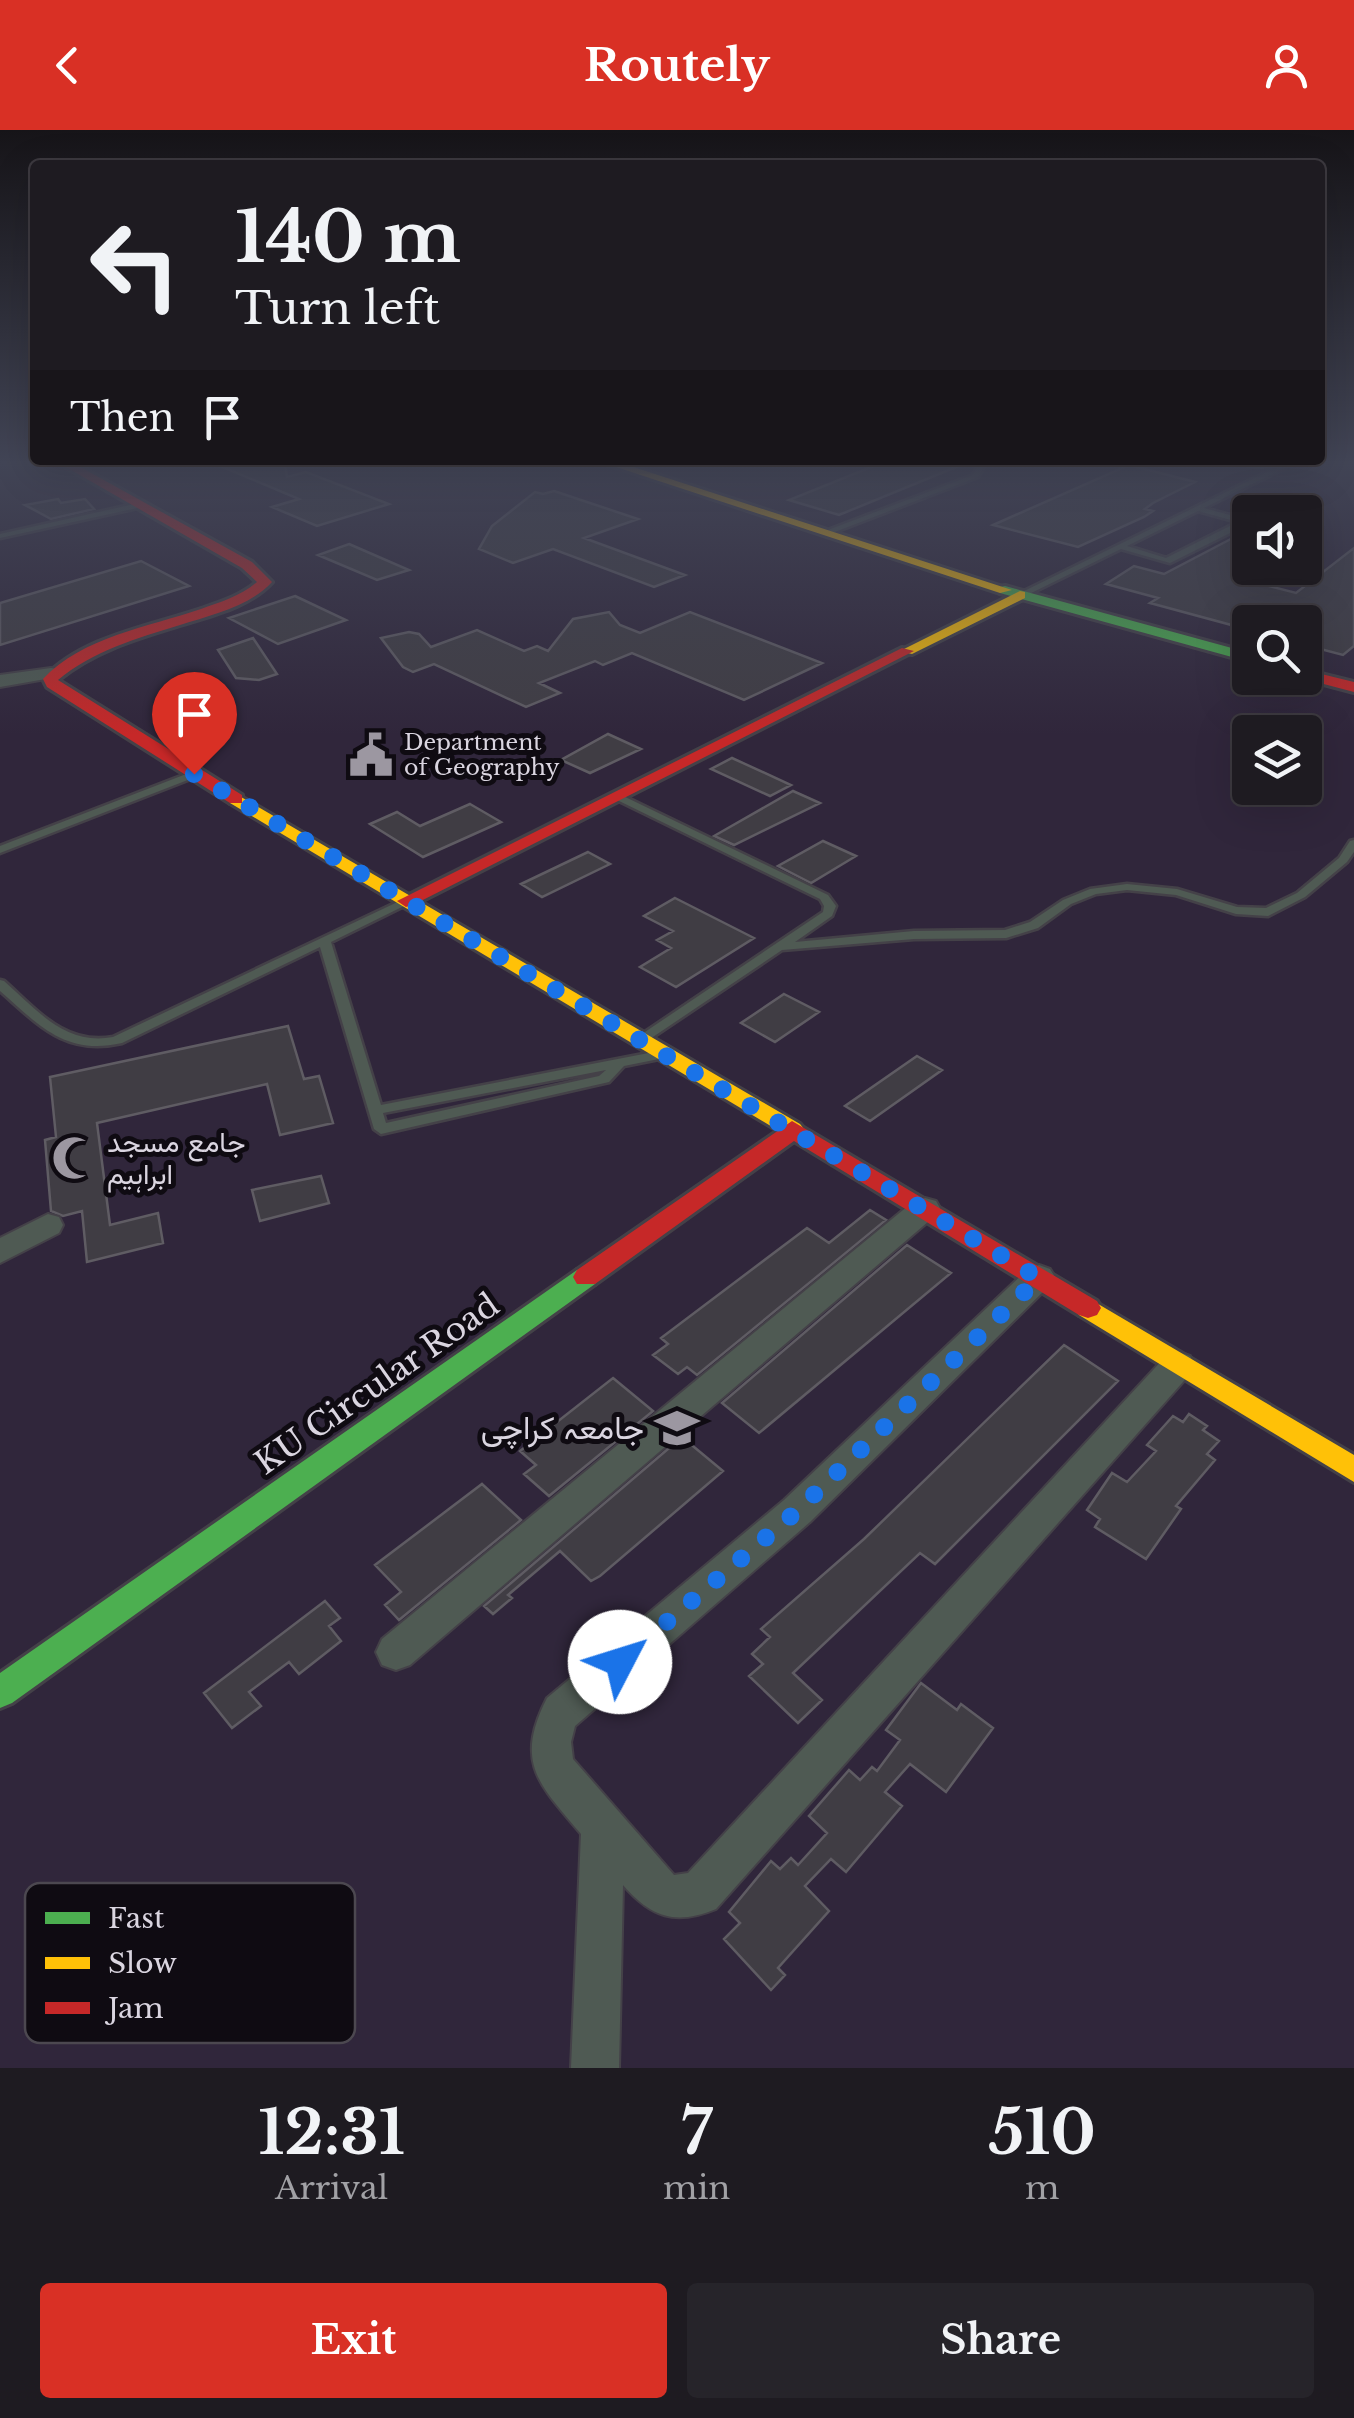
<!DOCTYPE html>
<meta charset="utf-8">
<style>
:root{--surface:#1e1b21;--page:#26242a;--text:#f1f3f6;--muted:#a1a1a5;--line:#3c393f;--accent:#d93025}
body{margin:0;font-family:"Libre Baskerville",Vazirmatn,serif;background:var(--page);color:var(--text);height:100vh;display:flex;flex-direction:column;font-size:38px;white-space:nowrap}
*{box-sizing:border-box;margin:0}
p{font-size:32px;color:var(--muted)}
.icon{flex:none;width:55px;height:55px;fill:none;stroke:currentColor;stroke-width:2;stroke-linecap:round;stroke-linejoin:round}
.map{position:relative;height:1938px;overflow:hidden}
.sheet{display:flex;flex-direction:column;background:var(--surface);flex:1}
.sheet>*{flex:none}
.hud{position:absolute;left:30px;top:30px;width:1295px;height:305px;border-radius:10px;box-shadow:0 10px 40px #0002,0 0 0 2px var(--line);background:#1e1b21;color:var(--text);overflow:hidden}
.controls{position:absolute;left:1232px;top:365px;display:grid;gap:20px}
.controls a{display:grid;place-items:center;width:90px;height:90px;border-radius:10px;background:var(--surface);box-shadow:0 10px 40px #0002,0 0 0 2px var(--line);font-size:50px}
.pin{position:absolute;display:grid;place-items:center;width:85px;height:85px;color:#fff;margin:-102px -42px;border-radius:50% 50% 50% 0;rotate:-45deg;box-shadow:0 0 10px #0007}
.pin .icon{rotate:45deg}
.me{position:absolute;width:110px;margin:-55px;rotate:50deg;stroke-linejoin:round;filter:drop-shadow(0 0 8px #0008)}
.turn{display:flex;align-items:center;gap:35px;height:210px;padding:0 40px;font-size:45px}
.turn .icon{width:130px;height:130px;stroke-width:2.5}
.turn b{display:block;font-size:70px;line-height:85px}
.then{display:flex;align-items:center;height:95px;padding:0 40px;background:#0003;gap:20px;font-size:38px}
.eta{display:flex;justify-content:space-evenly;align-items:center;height:170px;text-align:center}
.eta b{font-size:60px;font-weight:700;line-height:70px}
.cta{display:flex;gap:20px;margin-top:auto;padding:20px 40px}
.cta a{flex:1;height:115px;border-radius:10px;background:var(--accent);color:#fff;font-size:40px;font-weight:700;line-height:115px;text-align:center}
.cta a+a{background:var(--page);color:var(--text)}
header{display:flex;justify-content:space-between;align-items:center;height:130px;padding:0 40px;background:var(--accent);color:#fff;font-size:45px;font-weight:700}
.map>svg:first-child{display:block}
</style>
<header><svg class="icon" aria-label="back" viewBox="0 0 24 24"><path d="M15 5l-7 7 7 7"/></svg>Routely<svg class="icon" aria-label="person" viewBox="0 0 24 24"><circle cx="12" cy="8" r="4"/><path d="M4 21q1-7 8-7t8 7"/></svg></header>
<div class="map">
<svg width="1354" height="1938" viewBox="0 0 1354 1938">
<rect width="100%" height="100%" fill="#28242c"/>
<path fill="#30263b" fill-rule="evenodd" d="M 0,333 L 1354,333 L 1354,1938 L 0,1938 ZM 1250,382 L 1305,382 L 1305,438 L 1250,438 ZM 1250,492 L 1305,492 L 1305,548 L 1250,548 ZM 1250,602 L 1305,602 L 1305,658 L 1250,658 Z"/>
<path fill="#403d44" stroke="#5f5c63" stroke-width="2.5" d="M 213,333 L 285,333 L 287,347 L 306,342 L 389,374 L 317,396 L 272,377 L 299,369 Z
M 881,333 L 961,335 L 839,385 L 789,370 Z
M 1129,335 L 1195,352 L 1153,373 L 1145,379 L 1153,381 L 1144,387 L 1078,417 L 993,395 Z
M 554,361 L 638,389 L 584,408 L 685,445 L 654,457 L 553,419 L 513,433 L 479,419 L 492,396 L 535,362 L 543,364 Z
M 58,369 L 61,373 L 85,369 L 94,379 L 51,389 L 25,375 Z
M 1250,399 L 1250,451 L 1296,463 L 1354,418 L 1354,516 L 1343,525 L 1305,515 L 1305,492 L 1250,492 L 1250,500 L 1150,473 L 1158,468 L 1106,454 L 1134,436 L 1164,444 Z
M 349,414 L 409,440 L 377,450 L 318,425 Z
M 141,431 L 189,456 L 0,515 L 0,473 Z
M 295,466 L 346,490 L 278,514 L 229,488 Z
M 609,482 L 620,495 L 640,503 L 690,482 L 822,533 L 744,570 L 632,523 L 603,535 L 595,531 L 539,553 L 560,563 L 526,577 L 434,534 L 413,542 L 403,537 L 381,508 L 409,502 L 419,504 L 431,517 L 477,500 L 524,521 L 537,516 L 548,521 L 573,489 Z
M 253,508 L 277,544 L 259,550 L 236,548 L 218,520 Z
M 608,604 L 641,619 L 590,643 L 561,630 Z
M 732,628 L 791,655 L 770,666 L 711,639 Z
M 793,661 L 820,673 L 734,715 L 714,706 Z
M 470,674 L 501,692 L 423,727 L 370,694 L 397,682 L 420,696 Z
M 823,711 L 856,726 L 811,753 L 778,736 Z
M 588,722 L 610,734 L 542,767 L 521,754 Z
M 675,768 L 754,808 L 676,857 L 640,837 L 671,818 L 657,810 L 673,801 L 644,786 Z
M 784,864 L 819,882 L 775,912 L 741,893 Z
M 288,896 L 304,949 L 319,946 L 333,993 L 280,1005 L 267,954 L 97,993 L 110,1095 L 158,1083 L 163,1113 L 87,1132 L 82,1081 L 63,1086 L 51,1081 L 45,1010 L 56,1007 L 50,947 Z
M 917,926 L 942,940 L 870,991 L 845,976 Z
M 321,1046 L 329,1073 L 260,1091 L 252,1060 Z
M 870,1080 L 886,1090 L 697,1245 L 687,1237 L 678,1244 L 653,1225 L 668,1214 L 661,1208 L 807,1098 L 829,1113 Z
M 907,1115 L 951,1143 L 759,1303 L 722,1273 Z
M 1064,1215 L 1118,1251 L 935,1434 L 920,1423 L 793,1543 L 822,1570 L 798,1593 L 749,1546 L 763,1534 L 752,1524 L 770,1507 L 761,1499 L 864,1409 Z
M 613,1248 L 653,1281 L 549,1366 L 524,1344 L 536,1335 L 520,1321 Z
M 1189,1284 L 1207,1296 L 1203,1300 L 1219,1311 L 1207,1324 L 1215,1330 L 1176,1376 L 1181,1379 L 1146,1429 L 1095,1397 L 1100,1389 L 1087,1380 L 1112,1343 L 1127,1352 L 1156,1321 L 1147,1315 L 1173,1286 L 1183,1292 Z
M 682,1307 L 723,1341 L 600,1446 L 591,1451 L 560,1421 L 508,1465 L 512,1468 L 493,1484 L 484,1476 Z
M 482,1354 L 521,1390 L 399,1490 L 385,1475 L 401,1462 L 375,1435 Z
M 325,1471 L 340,1488 L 329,1496 L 341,1511 L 299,1544 L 289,1532 L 249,1562 L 261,1576 L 232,1598 L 204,1563 Z
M 921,1553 L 957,1580 L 961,1574 L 993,1598 L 946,1662 L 910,1634 L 885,1662 L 902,1676 L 846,1742 L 831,1729 L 805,1756 L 829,1781 L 778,1838 L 785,1845 L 771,1860 L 724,1809 L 740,1793 L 729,1782 L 771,1731 L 780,1739 L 791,1728 L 798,1735 L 827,1703 L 809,1686 L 849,1640 L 860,1650 L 872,1637 L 877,1641 L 900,1610 L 886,1600 Z"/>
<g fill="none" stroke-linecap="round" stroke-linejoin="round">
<g stroke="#444148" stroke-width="5">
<path id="lane" d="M 979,333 L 986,333 L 978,347 L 827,405 L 820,403 L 973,345 Z
M 1242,333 L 1254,333 L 1275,339 L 1286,333 L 1295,333 L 1204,378 L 1248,390 L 1248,394 L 1170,433 L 1121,419 L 1023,467 L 1016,465 L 1269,341 ZM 1198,381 L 1238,392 L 1166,428 L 1127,416 Z
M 139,373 L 142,373 L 142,377 L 0,408 L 0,404 Z
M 194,641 L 199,644 L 198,646 L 0,723 L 0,716 Z
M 617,663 L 828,765 L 836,776 L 832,786 L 795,812 L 914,801 L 1005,800 L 1030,792 L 1063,770 L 1090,759 L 1127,754 L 1177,759 L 1237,777 L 1266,778 L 1297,763 L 1339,728 L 1350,711 L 1354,710 L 1354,722 L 1347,732 L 1305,767 L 1268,786 L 1236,784 L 1176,765 L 1127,760 L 1096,764 L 1071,774 L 1038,798 L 1006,808 L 914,809 L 782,820 L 641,915 L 636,914 L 634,911 L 636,908 L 823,782 L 824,776 L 820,769 L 613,668 L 612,666 Z
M 406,768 L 410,769 L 410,773 L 331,812 L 381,975 L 659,921 L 666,925 L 664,928 L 624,936 L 609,952 L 381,1004 L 374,999 L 320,817 L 122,913 C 65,926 39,895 0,861 L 0,850 L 4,851 C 37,880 65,916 113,907 ZM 606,940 L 599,946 L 386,993 L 383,983 Z"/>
</g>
<g stroke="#444148" stroke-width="4">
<path id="street" d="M 51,538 L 57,539 L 57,547 L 0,557 L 0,545 Z
M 925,1068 L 936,1071 L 940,1078 L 936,1085 L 410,1535 L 396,1540 L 382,1535 L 376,1522 L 382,1509 L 914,1071 Z
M 48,1084 L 59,1087 L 63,1095 L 59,1103 L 0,1133 L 0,1108 Z
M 1039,1135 L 1050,1139 L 1055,1147 L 1050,1155 L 810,1392 L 575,1596 L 571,1612 L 573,1629 L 674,1745 L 688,1743 L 1166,1226 L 1178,1222 L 1190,1226 L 1195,1235 L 1190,1244 L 716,1779 C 675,1796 651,1787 623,1755 L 619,1938 L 571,1938 L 581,1704 C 539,1654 514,1633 547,1568 L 784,1370 L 1028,1139 Z"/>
</g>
<g stroke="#444148" stroke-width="6">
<path id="fast" d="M 1005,456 L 1250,523 L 1250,532 L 1000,463 L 1000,457 Z
M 586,1138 L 595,1140 L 599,1147 L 595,1154 L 12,1573 L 0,1578 L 0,1543 L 577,1140 Z"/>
</g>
<g stroke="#444148" stroke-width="6">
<path id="slow" d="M 604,333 L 621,333 L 1012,460 L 1000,463 Z
M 1020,461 L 1025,462 L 1025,468 L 912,524 L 900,521 Z
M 236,664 L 800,994 L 804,999 L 792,1007 L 784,1004 L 230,673 L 230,665 Z
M 1088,1168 L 1354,1325 L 1354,1352 L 1079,1185 L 1075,1178 L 1079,1171 Z"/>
</g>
<g stroke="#444148" stroke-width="6">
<path id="jam" d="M 59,333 L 73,333 L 252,432 L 272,452 C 249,477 211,485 180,495 C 137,508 93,521 58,550 L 242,665 L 242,673 L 230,673 L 47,557 L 43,549 C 82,507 148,497 201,479 C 221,472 241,466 257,452 L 242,438 Z
M 902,518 L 914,521 L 413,775 L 406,777 L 397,771 Z
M 1305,540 L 1354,552 L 1354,562 L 1301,548 L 1305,548 Z
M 792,991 L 1097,1171 L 1101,1178 L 1097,1185 L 1088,1188 L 1079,1185 L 794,1011 L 595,1154 L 577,1154 L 573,1147 L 577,1140 Z"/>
</g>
<use href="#lane" fill="#4f5a53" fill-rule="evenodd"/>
<use href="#street" fill="#4f5a53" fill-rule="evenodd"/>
<use href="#fast" fill="#4caf50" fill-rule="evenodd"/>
<use href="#slow" fill="#ffc107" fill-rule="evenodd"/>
<use href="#jam" fill="#c62828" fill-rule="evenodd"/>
</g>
<linearGradient id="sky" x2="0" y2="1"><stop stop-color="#161418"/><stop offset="0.55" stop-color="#424556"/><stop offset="1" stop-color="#424556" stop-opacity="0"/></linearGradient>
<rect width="1354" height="605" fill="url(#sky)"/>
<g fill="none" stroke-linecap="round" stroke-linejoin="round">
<path stroke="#1a73e8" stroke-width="18" stroke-dasharray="0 32.4" d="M 194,644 L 1039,1148 L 797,1381 L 620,1532"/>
</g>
<defs>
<g id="civic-bare" transform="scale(3.45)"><path d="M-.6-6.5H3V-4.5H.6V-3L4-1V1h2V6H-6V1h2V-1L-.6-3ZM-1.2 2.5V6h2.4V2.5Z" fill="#9c97a1" stroke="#0f0b12" stroke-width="2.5" paint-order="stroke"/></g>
<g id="mosque-bare" transform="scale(3.45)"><path d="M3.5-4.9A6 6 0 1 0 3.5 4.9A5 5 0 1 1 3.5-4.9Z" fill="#9c97a1" stroke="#0f0b12" stroke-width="2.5" paint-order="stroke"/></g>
<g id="university-bare" transform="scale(3.45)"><path d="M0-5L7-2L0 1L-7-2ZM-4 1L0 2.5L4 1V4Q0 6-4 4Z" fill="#9c97a1" stroke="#0f0b12" stroke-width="2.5" paint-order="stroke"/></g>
</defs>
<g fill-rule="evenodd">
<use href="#civic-bare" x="371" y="625"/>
<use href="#mosque-bare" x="74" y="1028"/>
<use href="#university-bare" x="677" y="1298"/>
</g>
<g text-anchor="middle" stroke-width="10" stroke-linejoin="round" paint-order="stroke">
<g font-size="22" fill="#dad5e0" stroke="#0f0b12" text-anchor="start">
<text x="404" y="620">Department<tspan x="404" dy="25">of Geography</tspan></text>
</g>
<g font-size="28" fill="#dad5e0" stroke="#0f0b12" text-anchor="start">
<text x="107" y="1022">جامع مسجد<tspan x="107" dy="32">ابراہیم</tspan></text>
</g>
<g font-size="32" fill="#dad5e0" stroke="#0f0b12">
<text transform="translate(377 1254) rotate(-35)" y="11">KU Circular Road</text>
</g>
<g font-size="32" fill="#dad5e0" stroke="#0f0b12" text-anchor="end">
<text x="644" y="1309">جامعہ کراچی</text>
</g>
</g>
<rect x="25" y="1753" width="330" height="160" rx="15" fill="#0f0b12" stroke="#4c4850" stroke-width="2.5"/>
<rect x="45" y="1782" width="45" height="12" fill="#4caf50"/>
<rect x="45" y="1827" width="45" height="12" fill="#ffc107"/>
<rect x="45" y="1872" width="45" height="12" fill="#c62828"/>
<g font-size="28" fill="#dad5e0">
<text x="108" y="1798">Fast</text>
<text x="108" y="1843">Slow</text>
<text x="108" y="1888">Jam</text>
</g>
</svg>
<div class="controls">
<a><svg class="icon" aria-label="sound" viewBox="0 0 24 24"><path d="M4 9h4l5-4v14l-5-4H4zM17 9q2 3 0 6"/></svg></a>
<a><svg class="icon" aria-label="search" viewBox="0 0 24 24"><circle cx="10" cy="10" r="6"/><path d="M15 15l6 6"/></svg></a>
<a><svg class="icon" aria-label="layers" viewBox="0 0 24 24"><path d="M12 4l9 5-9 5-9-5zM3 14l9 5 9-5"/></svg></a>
</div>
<div class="pin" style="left:194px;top:644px;background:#d93025"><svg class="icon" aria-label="arrive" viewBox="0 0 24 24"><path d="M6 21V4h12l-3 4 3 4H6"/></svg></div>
<svg class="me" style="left:620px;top:1532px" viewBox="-20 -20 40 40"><circle r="19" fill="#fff"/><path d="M0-13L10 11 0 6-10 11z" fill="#1a73e8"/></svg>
<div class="hud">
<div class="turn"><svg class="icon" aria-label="left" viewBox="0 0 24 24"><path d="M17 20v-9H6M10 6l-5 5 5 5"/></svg><div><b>140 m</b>Turn left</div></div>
<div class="then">Then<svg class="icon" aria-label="arrive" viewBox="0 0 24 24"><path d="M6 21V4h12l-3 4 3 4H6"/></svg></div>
</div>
</div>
<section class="sheet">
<div class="eta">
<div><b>12:31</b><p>Arrival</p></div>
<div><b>7</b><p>min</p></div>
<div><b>510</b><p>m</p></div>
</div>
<div class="cta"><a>Exit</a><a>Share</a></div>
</section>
